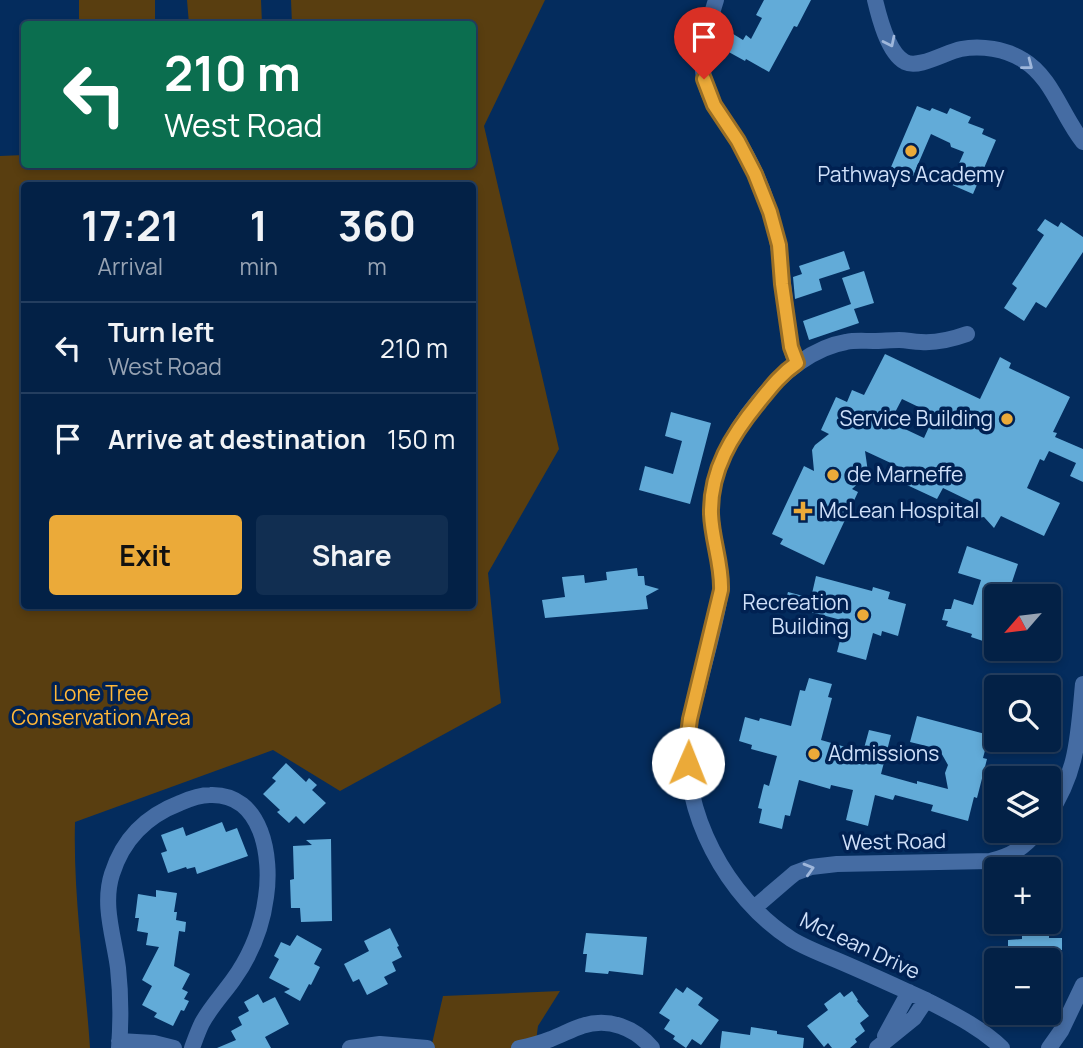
<!DOCTYPE html>
<meta charset="utf-8">
<style>
:root{--surface:#032146;--page:#112e51;--text:#f1f3f6;--muted:#97a3b3;--line:#243e5f;--accent:#ebaa39}
body{margin:0;font-family:Manrope,sans-serif;background:var(--page);color:var(--text);height:100vh;display:flex;flex-direction:column;font-size:26px;white-space:nowrap}
*{box-sizing:border-box;margin:0}
p{font-size:23px;color:var(--muted)}
.icon{flex:none;width:38px;height:38px;fill:none;stroke:currentColor;stroke-width:2;stroke-linecap:round;stroke-linejoin:round}
.map{position:relative;flex:1;overflow:hidden}
.sheet{position:absolute;left:21px;top:182px;width:455px;height:427px;display:flex;flex-direction:column;background:var(--surface);border-radius:7px;box-shadow:0 4px 10px #0003,0 0 0 2px var(--line)}
.sheet>*{flex:none}
.banner{position:absolute;left:21px;top:21px;width:455px;height:147px;border-radius:7px;box-shadow:0 4px 10px #0003,0 0 0 2px var(--line);background:#0b6e4f;color:#fff;overflow:hidden}
.needle{width:46px;rotate:242deg}
.controls{position:absolute;left:984px;top:584px;display:grid;gap:14px}
.controls a{display:grid;place-items:center;width:77px;height:77px;border-radius:7px;background:var(--surface);box-shadow:0 4px 10px #0003,0 0 0 2px var(--line);font-size:35px}
.pin{position:absolute;display:grid;place-items:center;width:60px;height:60px;color:#fff;margin:-72px -30px;border-radius:50% 50% 50% 0;rotate:-45deg;box-shadow:0 0 7px #0007}
.pin .icon{rotate:45deg}
.me{position:absolute;width:77px;margin:-38px;rotate:1deg;stroke-linejoin:round;filter:drop-shadow(0 0 5px #0008)}
.turn{display:flex;align-items:center;gap:24px;height:147px;padding:0 28px;font-size:32px}
.turn .icon{width:91px;height:91px;stroke-width:2.5}
.turn b{display:block;font-size:49px;line-height:60px}
.eta{display:flex;justify-content:space-evenly;align-items:center;height:119px;text-align:center}
.eta b{font-size:42px;font-weight:700;line-height:49px}
.primary-button{display:flex;gap:14px;margin-top:auto;padding:14px 28px}
.primary-button a{flex:1;height:80px;border-radius:7px;background:var(--accent);color:#111;font-size:28px;font-weight:700;line-height:80px;text-align:center}
.primary-button a+a{background:var(--page);color:var(--text)}
ul{padding:0;list-style:none}
li{display:flex;align-items:center;gap:21px;height:91px;padding:0 28px;border-top:2px solid var(--line)}
li div{flex:1}
li b{display:block;font-size:26px}
li em{font-style:normal}
.map>svg:first-child{display:block}
</style>
<div class="map">
<svg width="1083" height="1048" viewBox="0 0 1083 1048">
<rect width="100%" height="100%" fill="#042c5d"/>
<path fill="#593e10" fill-rule="evenodd" d="M 79,0 L 155,0 L 155,24 L 79,24 Z
M 187,0 L 261,0 L 262,24 L 189,24 Z
M 291,0 L 545,0 L 484,126 L 559,449 L 488,573 L 501,703 L 340,791 L 273,750 L 75,822 C 73,897 85,973 90,1048 L 0,1048 L 0,156 L 24,155 L 24,164 L 472,164 L 472,24 L 292,24 ZM 24,186 L 472,186 L 472,606 L 24,606 Z
M 560,991 L 538,1026 L 535,1048 L 431,1048 L 443,996 Z"/>
<path fill="#62abd8" fill-rule="evenodd" d="M 764,0 L 811,0 L 797,27 L 794,26 L 769,72 L 746,59 L 745,61 L 716,45 L 725,29 L 743,40 L 746,35 L 751,39 L 762,18 L 756,15 Z
M 917,106 L 930,111 L 932,108 L 947,114 L 950,108 L 971,117 L 968,123 L 984,129 L 982,134 L 996,140 L 973,194 L 950,184 L 964,152 L 951,147 L 950,143 L 931,134 L 913,176 L 891,167 Z
M 1045,219 L 1058,227 L 1061,222 L 1083,237 L 1083,252 L 1046,308 L 1036,302 L 1024,321 L 1004,308 L 1017,288 L 1012,284 L 1044,235 L 1037,230 Z
M 844,251 L 850,269 L 819,279 L 822,290 L 795,299 L 793,277 L 802,274 L 799,266 Z
M 864,271 L 874,303 L 854,309 L 859,323 L 809,340 L 803,321 L 851,304 L 842,278 Z
M 885,354 L 980,399 L 1000,357 L 1011,363 L 1009,368 L 1070,397 L 1053,432 L 1057,433 L 1055,437 L 1083,449 L 1083,482 L 1070,476 L 1076,463 L 1049,451 L 1044,461 L 1040,459 L 1027,488 L 1060,503 L 1044,536 L 1001,516 L 994,528 L 984,517 L 973,519 L 976,504 L 943,488 L 937,499 L 907,485 L 911,476 L 907,474 L 908,471 L 865,451 L 868,472 L 865,477 L 852,489 L 858,492 L 824,565 L 780,544 L 783,539 L 772,534 L 804,466 L 814,471 L 812,450 L 815,445 L 829,434 L 821,430 L 836,397 L 847,402 L 852,390 L 864,395 ZM 902,399 L 927,411 L 926,412 L 934,416 L 924,438 L 890,422 Z
M 671,412 L 711,423 L 690,504 L 639,490 L 645,466 L 673,474 L 682,441 L 665,436 Z
M 967,546 L 1018,564 L 1007,597 L 996,597 L 996,641 L 987,638 L 986,642 L 971,637 L 972,634 L 946,626 L 948,621 L 942,620 L 945,609 L 951,609 L 954,599 L 973,605 L 981,580 L 958,573 Z
M 637,568 L 638,576 L 644,576 L 645,585 L 659,589 L 646,596 L 648,609 L 545,618 L 542,600 L 565,597 L 562,577 L 584,575 L 585,583 L 607,580 L 606,572 Z
M 816,576 L 872,591 L 873,587 L 890,592 L 888,599 L 906,604 L 898,636 L 882,631 L 881,636 L 873,633 L 866,660 L 837,652 L 845,621 L 784,605 L 788,592 L 811,598 Z
M 809,678 L 832,684 L 828,697 L 832,698 L 821,740 L 863,752 L 869,730 L 891,735 L 881,774 L 917,784 L 917,781 L 948,789 L 945,773 L 948,765 L 939,749 L 910,742 L 917,716 L 989,735 L 983,758 L 987,759 L 977,798 L 974,797 L 968,821 L 931,811 L 933,805 L 895,795 L 893,800 L 875,795 L 868,826 L 846,820 L 853,790 L 831,785 L 830,789 L 799,780 L 790,816 L 785,815 L 782,829 L 759,823 L 762,809 L 758,808 L 764,784 L 769,786 L 777,756 L 751,749 L 752,745 L 739,741 L 745,717 L 759,721 L 760,718 L 791,726 L 800,690 L 805,691 Z
M 286,763 L 306,782 L 309,778 L 317,785 L 312,790 L 326,803 L 304,824 L 296,816 L 289,823 L 277,812 L 280,810 L 263,794 L 276,781 L 272,778 Z
M 222,822 L 226,832 L 237,828 L 248,856 L 197,874 L 195,867 L 187,869 L 186,867 L 168,873 L 161,853 L 167,851 L 161,835 L 183,827 L 186,836 Z
M 331,839 L 332,921 L 301,922 L 300,908 L 291,908 L 290,880 L 294,879 L 293,846 L 312,845 L 306,840 Z
M 156,890 L 177,893 L 174,912 L 177,912 L 176,920 L 186,922 L 185,932 L 179,931 L 174,966 L 190,974 L 182,989 L 188,992 L 184,999 L 189,1001 L 184,1011 L 181,1010 L 173,1026 L 154,1017 L 157,1013 L 142,1005 L 152,986 L 142,980 L 159,947 L 146,945 L 148,933 L 137,931 L 139,918 L 135,918 L 138,894 L 156,897 Z
M 390,928 L 399,946 L 397,947 L 402,957 L 392,962 L 396,971 L 384,977 L 388,984 L 367,995 L 359,979 L 353,982 L 344,964 L 369,951 L 364,941 Z
M 1049,931 L 1049,938 L 1062,938 L 1062,950 L 1050,951 L 1050,952 L 1008,952 L 1008,940 L 1022,939 L 1022,932 Z
M 586,933 L 647,937 L 643,975 L 609,971 L 608,974 L 585,972 L 587,954 L 583,954 Z
M 297,935 L 322,949 L 314,964 L 320,967 L 311,985 L 309,984 L 300,1001 L 284,992 L 290,989 L 269,978 L 279,959 L 274,956 L 281,942 L 290,946 Z
M 687,987 L 703,998 L 698,1005 L 719,1020 L 701,1045 L 692,1039 L 686,1048 L 673,1039 L 675,1036 L 664,1029 L 670,1020 L 659,1013 L 676,988 L 683,993 Z
M 852,991 L 858,1000 L 857,1001 L 869,1016 L 860,1023 L 865,1031 L 855,1039 L 857,1042 L 850,1048 L 832,1048 L 828,1043 L 824,1047 L 807,1026 L 828,1010 L 824,1004 L 840,992 L 844,997 Z
M 258,994 L 263,1003 L 275,997 L 289,1024 L 265,1037 L 271,1048 L 217,1048 L 236,1040 L 231,1031 L 242,1025 L 238,1017 L 249,1011 L 244,1002 Z
M 751,1027 L 777,1031 L 777,1034 L 804,1038 L 803,1048 L 720,1048 L 722,1031 L 750,1035 Z"/>
<g fill="none" stroke-linecap="round" stroke-linejoin="round">
<path stroke="#456ca3" stroke-width="16" d="M 716,0 C 708,26 699,51 704,78 C 709,102 724,119 737,139 C 751,161 762,186 770,212 C 781,245 782,282 787,317 C 789,333 789,349 797,364
M 875,0 C 879,17 888,53 905,62 C 919,69 946,52 961,49 C 981,45 1006,49 1023,60 C 1052,77 1062,116 1083,142
M 967,334 C 953,339 936,343 921,342 C 913,342 907,340 899,340 C 890,340 882,341 873,341 C 864,341 855,340 846,342 C 784,352 717,439 711,500 C 709,530 722,559 721,590 C 716,624 705,659 697,693 C 693,707 689,720 688,735 C 680,811 727,898 791,939 C 804,947 819,953 834,959 C 865,972 895,986 926,1000 C 953,1014 980,1027 1002,1048
M 1048,816 C 1078,771 1078,736 1083,684
M 754,908 L 789,878 L 795,873 L 811,867 L 837,864 L 990,861 C 1011,856 1024,848 1038,831
M 885,1036 L 909,992
M 119,1041 L 154,1043 L 174,1048
M 119,1048 C 121,1021 121,995 118,968 C 114,937 102,905 112,874 C 123,839 146,816 180,803 C 189,799 200,795 210,795 C 263,793 272,858 266,897 C 262,928 251,955 233,980 C 223,994 210,1008 202,1023 C 198,1031 195,1040 192,1048
M 350,1048 L 380,1044 L 427,1048
M 519,1048 C 530,1046 541,1043 551,1039 C 562,1035 572,1029 582,1026 C 609,1017 635,1028 652,1048
M 877,1048 L 914,1018 L 926,1000
M 1049,1048 L 1061,1031 L 1083,985"/>
</g>
<defs><path id="oneway-chevron" d="M-2-3.5L2.5 0L-2 3.5" fill="none" stroke-width="1.6" stroke-linecap="round" stroke-linejoin="round" transform="scale(1.75)"/></defs>
<g stroke="#9fb7db">
<use href="#oneway-chevron" transform="translate(890 42) rotate(64)"/>
<use href="#oneway-chevron" transform="translate(1028 65) rotate(38)"/>
<use href="#oneway-chevron" transform="translate(809 869) rotate(-16)"/>
</g>
<g fill="none" stroke-linecap="round" stroke-linejoin="round">
<g stroke="#996e25" stroke-width="18">
<path id="route" d="M 688,763 L 687,742 L 690,719 L 721,590 C 722,564 712,540 711,514 C 710,470 732,435 759,402 C 771,387 781,374 797,363 L 791,347 L 782,284 L 779,245 L 770,212 L 755,174 L 738,141 L 714,105 L 704,79"/>
</g>
<use href="#route" stroke="#ebaa39" stroke-width="12"/>
</g>
<g fill="#ebaa39" stroke="#002152" stroke-width="2.5">
<circle cx="911" cy="151" r="7"/>
<circle cx="1007" cy="419" r="7"/>
<circle cx="833" cy="475" r="7"/>
<path d="M799.5 500.5h7v7h7v7h-7v7h-7v-7h-7v-7h7z"/>
<circle cx="863" cy="615" r="7"/>
<circle cx="814" cy="754" r="7"/>
</g>
<g text-anchor="middle" stroke-width="7" stroke-linejoin="round" paint-order="stroke">
<g font-size="21" fill="#cfe0f9" stroke="#002152" text-anchor="start">
<text x="911" y="182" text-anchor="middle">Pathways Academy</text>
<text x="993" y="426" text-anchor="end">Service Building</text>
<text x="847" y="482">de Marneffe</text>
<text x="819" y="518">McLean Hospital</text>
<text x="849" y="610" text-anchor="end">Recreation<tspan x="849" dy="24">Building</tspan></text>
<text x="828" y="761">Admissions</text>
</g>
<g font-size="21" fill="#feb739" stroke="#002152">
<text x="101" y="701">Lone Tree<tspan x="101" dy="24">Conservation Area</tspan></text>
</g>
<g font-size="21" fill="#cfe0f9" stroke="#002152">
<text transform="translate(894 842) rotate(-1)" y="7">West Road</text>
<text transform="translate(860 946) rotate(25)" y="7">McLean Drive</text>
</g>
</g>
</svg>
<div class="controls">
<a><svg class="needle" viewBox="-14 -14 28 28"><path d="M0-13l5 13h-10z" fill="#e53935"/><path d="M0 13l5-13h-10z" fill="#97a3b3"/></svg></a>
<a><svg class="icon" aria-label="search" viewBox="0 0 24 24"><circle cx="10" cy="10" r="6"/><path d="M15 15l6 6"/></svg></a>
<a><svg class="icon" aria-label="layers" viewBox="0 0 24 24"><path d="M12 4l9 5-9 5-9-5zM3 14l9 5 9-5"/></svg></a>
<a>+</a>
<a>−</a>
</div>
<div class="pin" style="left:704px;top:79px;background:#d93025"><svg class="icon" aria-label="arrive" viewBox="0 0 24 24"><path d="M6 21V4h12l-3 4 3 4H6"/></svg></div>
<svg class="me" style="left:688px;top:763px" viewBox="-20 -20 40 40"><circle r="19" fill="#fff"/><path d="M0-13L10 11 0 6-10 11z" fill="#ebaa39"/></svg>
<div class="banner">
<div class="turn"><svg class="icon" aria-label="left" viewBox="0 0 24 24"><path d="M17 20v-9H6M10 6l-5 5 5 5"/></svg><div><b>210 m</b>West Road</div></div>
</div>
<section class="sheet">
<div class="eta">
<div><b>17:21</b><p>Arrival</p></div>
<div><b>1</b><p>min</p></div>
<div><b>360</b><p>m</p></div>
</div>
<ul>
<li><svg class="icon" aria-label="left" viewBox="0 0 24 24"><path d="M17 20v-9H6M10 6l-5 5 5 5"/></svg><div><b>Turn left</b><p>West Road</p></div><em>210 m</em></li>
<li><svg class="icon" aria-label="arrive" viewBox="0 0 24 24"><path d="M6 21V4h12l-3 4 3 4H6"/></svg><div><b>Arrive at destination</b></div><em>150 m</em></li>
</ul>
<div class="primary-button"><a>Exit</a><a>Share</a></div>
</section>
</div>
